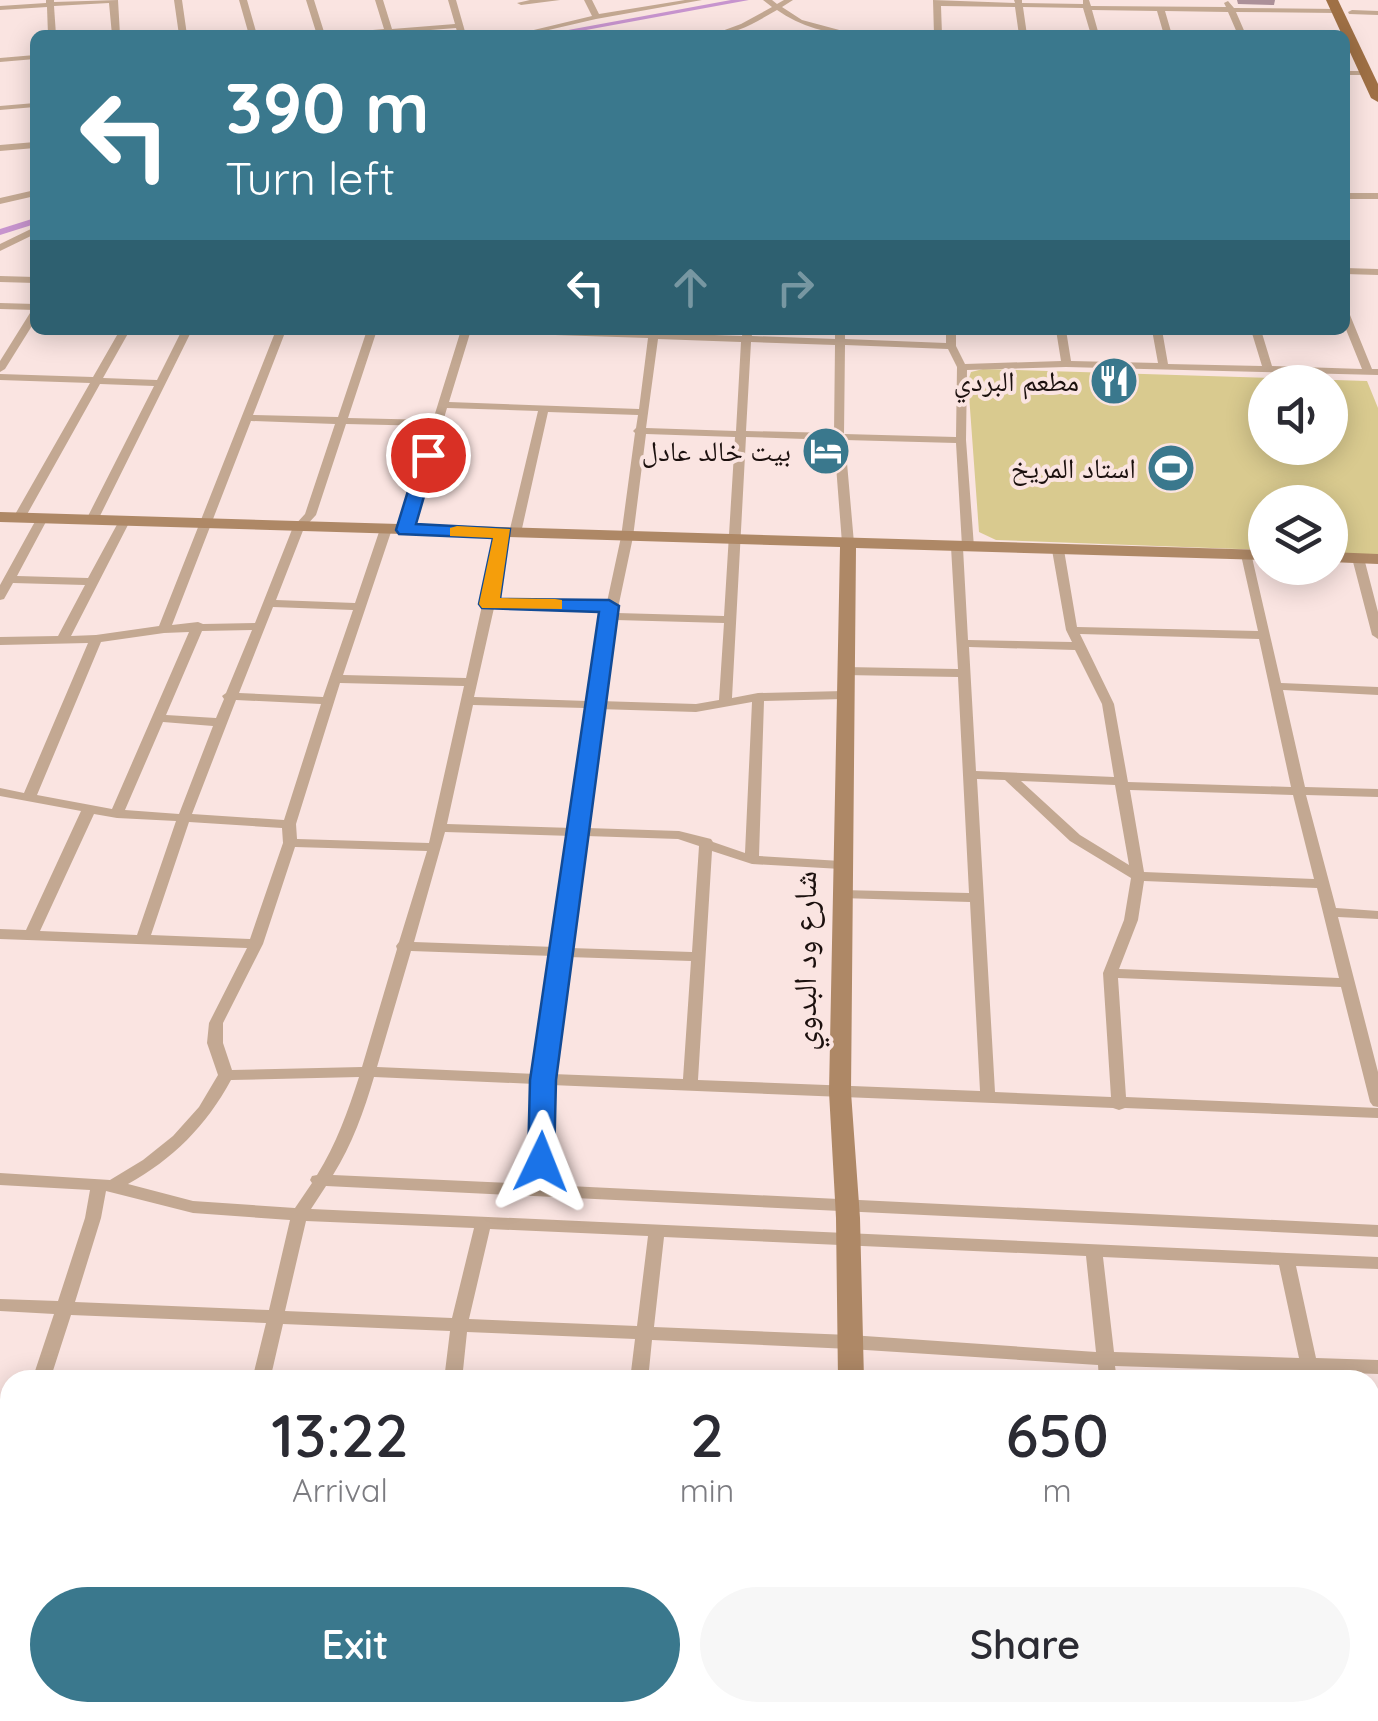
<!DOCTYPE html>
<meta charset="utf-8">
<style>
:root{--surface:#fff;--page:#f7f7f7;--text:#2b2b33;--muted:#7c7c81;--accent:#3a788d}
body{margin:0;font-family:Quicksand,"Noto Naskh Arabic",sans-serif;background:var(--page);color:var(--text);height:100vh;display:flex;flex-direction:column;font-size:38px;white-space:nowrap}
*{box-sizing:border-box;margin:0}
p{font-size:32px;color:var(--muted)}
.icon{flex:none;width:55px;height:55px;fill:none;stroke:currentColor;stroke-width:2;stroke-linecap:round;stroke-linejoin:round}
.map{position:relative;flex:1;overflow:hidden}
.side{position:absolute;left:0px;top:1370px;width:1380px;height:352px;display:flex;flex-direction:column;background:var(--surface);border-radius:30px 30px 0 0;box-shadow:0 5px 25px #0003}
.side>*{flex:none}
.banner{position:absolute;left:30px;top:30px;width:1320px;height:305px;border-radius:15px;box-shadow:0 5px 25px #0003;background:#3a788d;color:#fff;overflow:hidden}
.controls{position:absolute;left:1248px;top:365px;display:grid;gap:20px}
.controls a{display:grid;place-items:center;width:100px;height:100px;border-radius:50%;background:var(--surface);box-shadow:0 5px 25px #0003;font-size:50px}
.pin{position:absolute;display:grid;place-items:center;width:85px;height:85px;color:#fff;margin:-42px;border:5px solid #fff;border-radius:50%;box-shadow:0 2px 10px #0007}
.me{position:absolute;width:110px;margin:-55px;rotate:2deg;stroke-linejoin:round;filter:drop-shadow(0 0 8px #0008)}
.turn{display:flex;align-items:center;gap:35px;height:210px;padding:0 30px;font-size:45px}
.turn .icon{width:130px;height:130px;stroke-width:2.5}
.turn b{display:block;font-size:70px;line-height:85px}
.lanes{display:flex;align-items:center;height:95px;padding:0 30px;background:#0003;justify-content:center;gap:50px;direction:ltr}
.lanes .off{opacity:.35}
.eta{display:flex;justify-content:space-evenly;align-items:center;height:170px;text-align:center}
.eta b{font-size:60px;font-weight:600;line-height:70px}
.button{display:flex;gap:20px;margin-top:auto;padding:20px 30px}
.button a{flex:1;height:115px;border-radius:60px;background:var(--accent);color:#fff;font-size:40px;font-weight:600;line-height:115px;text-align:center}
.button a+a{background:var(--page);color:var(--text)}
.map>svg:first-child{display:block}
</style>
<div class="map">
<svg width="1378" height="1721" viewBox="0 0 1378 1721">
<rect width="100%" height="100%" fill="#fae4e1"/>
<path fill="#d9ca8f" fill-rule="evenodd" d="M 983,369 L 1367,381 L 1378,408 L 1378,555 L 1330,553 L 1330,502 L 1265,502 L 1265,550 L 996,540 L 979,532 L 968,381 L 971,372 ZM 1265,382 L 1330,382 L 1330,448 L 1265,448 Z"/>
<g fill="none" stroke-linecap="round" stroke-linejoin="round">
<path fill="#c794ce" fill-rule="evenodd" d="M 731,0 L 749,0 L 559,35 L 541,35 Z
M 35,218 L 35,224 L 0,235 L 0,229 Z"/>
<path fill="#c3a892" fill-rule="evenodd" d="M 46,0 L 54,0 L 54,2 L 118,0 L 120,35 L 112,35 L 109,3 L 54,6 L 56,35 L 48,35 L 47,7 L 0,10 L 0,6 L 46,3 Z
M 174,0 L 182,0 L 187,35 L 179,35 Z
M 239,0 L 247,0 L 257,35 L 249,35 Z
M 306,0 L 314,0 L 325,35 L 317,35 Z
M 375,0 L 383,0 L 392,29 L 455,24 L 448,0 L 456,0 L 466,35 L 458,35 L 456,28 L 393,33 L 394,35 L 335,35 L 339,33 L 384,29 Z
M 530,0 L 560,0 L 521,5 L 517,3 Z
M 584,0 L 592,0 L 599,14 L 685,0 L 702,0 L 596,19 L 527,35 L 513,35 L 592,16 Z
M 763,0 L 772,0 L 777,4 L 784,0 L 793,0 L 782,7 L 802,20 L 858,35 C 829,35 800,26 777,10 C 756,22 736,35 711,35 L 741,24 L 772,7 Z
M 933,0 L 1015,3 L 1014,0 L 1022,0 L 1022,3 L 1083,4 L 1083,0 L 1089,0 L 1091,6 L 1226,7 L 1224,3 L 1228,1 L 1234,8 L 1337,9 L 1341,11 L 1337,13 L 1236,12 L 1246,35 L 1238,35 L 1228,12 L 1165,11 L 1172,35 L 1164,35 L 1157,11 L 1092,10 L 1099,35 L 1091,35 L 1083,8 L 1023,7 L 1027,35 L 1019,35 L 1015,7 L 941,6 L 942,35 L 934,35 Z
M 1352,10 L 1378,11 L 1378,15 L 1349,14 L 1348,12 Z
M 35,55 L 35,59 L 0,62 L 0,58 Z
M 1345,71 L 1367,71 L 1371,73 L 1367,75 L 1345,75 Z
M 35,103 L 35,107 L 0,110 L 0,106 Z
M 35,142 L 35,148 L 0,151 L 0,145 Z
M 35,190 L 35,196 L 0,204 L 0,198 Z
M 1345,193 L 1378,193 L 1378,199 L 1345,199 Z
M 35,227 L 35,234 L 0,251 L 0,244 Z
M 1345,268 L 1378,269 L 1378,275 L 1345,274 Z
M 0,276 L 35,277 L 35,283 L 0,282 Z
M 0,303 L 35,304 L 35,310 L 0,309 Z
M 35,310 L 35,321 L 5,369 L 0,372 L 0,361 L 30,313 Z
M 1345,312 L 1350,315 L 1372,369 L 1378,369 L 1378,375 L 1066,367 L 967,370 L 966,440 L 974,547 L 968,550 L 963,548 L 968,640 L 1072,642 L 1066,630 L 1052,550 L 1054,548 L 1062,548 L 1064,550 L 1077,627 L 1258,631 L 1241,555 L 1243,553 L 1251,553 L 1281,683 L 1378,687 L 1378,695 L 1283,690 L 1305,787 L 1378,789 L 1378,797 L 1306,795 L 1336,908 L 1378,911 L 1378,919 L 1338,917 L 1378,1072 L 1378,1107 L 1373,1106 L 1370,1102 L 1341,987 L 1118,978 L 1126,1097 L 1378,1108 L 1378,1118 L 1125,1108 L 1119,1110 L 1113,1108 L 551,1085 L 548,1185 L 1378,1225 L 1378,1237 L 326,1186 L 311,1209 L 1378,1257 L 1378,1269 L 1296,1266 L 1316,1358 L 1378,1360 L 1378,1374 L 1319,1372 L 1321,1380 L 1303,1380 L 1301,1372 L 1115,1366 L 1117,1380 L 1099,1380 L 1098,1365 L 850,1349 L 652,1340 L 648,1380 L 630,1380 L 635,1339 L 467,1332 L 462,1380 L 444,1380 L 450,1331 L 283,1324 L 270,1380 L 252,1380 L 266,1323 L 71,1315 L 50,1380 L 32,1380 L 54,1314 L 0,1311 L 0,1299 L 58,1301 L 85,1218 L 90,1190 L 0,1185 L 0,1173 L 110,1180 L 143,1160 L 173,1136 L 199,1107 L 218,1075 L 207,1043 L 209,1023 L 247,948 L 0,939 L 0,929 L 26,930 L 81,811 L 0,796 L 0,788 L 24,793 L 88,643 L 0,645 L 0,637 L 58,636 L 85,585 L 13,583 L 4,599 L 0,600 L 0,585 L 38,516 L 46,516 L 48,518 L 17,576 L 88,578 L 120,519 L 128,519 L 130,521 L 71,636 L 96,635 L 159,626 L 276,330 L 286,330 L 253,415 L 338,417 L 367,330 L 377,330 L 348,418 L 433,420 L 461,330 L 471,330 L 449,402 L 639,409 L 648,338 L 492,333 L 487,330 L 649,332 L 649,330 L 659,330 L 659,333 L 742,336 L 743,330 L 751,330 L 752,336 L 835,339 L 835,330 L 845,330 L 845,339 L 946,343 L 946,330 L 956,330 L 956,346 L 965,364 L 1061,361 L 1056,330 L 1066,330 L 1071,361 L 1158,363 L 1152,330 L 1162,330 L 1168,364 L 1262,366 L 1251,330 L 1261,330 L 1272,366 L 1362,369 L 1345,327 ZM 658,339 L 741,342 L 736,431 L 646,428 ZM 751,342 L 835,345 L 834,433 L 746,431 ZM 845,345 L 948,349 L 957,367 L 956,437 L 844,434 ZM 447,408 L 538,411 L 509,533 L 504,530 L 498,533 L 466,678 L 343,675 L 392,529 L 390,527 L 382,527 L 380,529 L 355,603 L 276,600 L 304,528 L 316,515 L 346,424 L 431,426 L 399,530 L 405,533 L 411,530 ZM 548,412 L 638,415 L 636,428 L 633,431 L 635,433 L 621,537 L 607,602 L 495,601 L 510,533 L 515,536 L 521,533 ZM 251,421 L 335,424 L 305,514 L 293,527 L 255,623 L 203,624 L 198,622 L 172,625 ZM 646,434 L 735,437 L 724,616 L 617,613 L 633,537 ZM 746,437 L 834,440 L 842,543 L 848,546 L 854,543 L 845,440 L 956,443 L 962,546 L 957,544 L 951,547 L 958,669 L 844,667 L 838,671 L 844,675 L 958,677 L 969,893 L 841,890 L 834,894 L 841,898 L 970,902 L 980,1091 L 698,1080 L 712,851 L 752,864 L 841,869 L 848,865 L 841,861 L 759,856 L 764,701 L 844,699 L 850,695 L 844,691 L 758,693 L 732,698 ZM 273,607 L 353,610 L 323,697 L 239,693 ZM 494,608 L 606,610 L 602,616 L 604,619 L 587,701 L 474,697 ZM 616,620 L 724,623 L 719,700 L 696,704 L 599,701 ZM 252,630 L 226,693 L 222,696 L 224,699 L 216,718 L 166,715 L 202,631 ZM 189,632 L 112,809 L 37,795 L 101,642 L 164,633 ZM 1080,634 L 1259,639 L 1291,787 L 1128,782 L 1114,704 ZM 969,647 L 1075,650 L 1102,704 L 1114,777 L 976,771 ZM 340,683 L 464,686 L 429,843 L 297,839 L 296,824 ZM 236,700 L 321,704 L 284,820 L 192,814 ZM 752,702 L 745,853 L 713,842 L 711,839 L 679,831 L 587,828 L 598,709 L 696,712 ZM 473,705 L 585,708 L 573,828 L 447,824 ZM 163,722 L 213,726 L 179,814 L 125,810 ZM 977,779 L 1005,780 L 1070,841 L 1131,878 L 1124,920 L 1103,973 L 1111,1097 L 995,1092 ZM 1021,781 L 1115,785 L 1129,865 L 1080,835 ZM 1130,790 L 1293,795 L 1314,879 L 1144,872 ZM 94,814 L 117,818 L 176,821 L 137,935 L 40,931 ZM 189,822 L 282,828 L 283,843 L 250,939 L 151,935 ZM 445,832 L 572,836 L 555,947 L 414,942 ZM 586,836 L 678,839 L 699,846 L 692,952 L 570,948 ZM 295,847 L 427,851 L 399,942 L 396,946 L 397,949 L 362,1067 L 232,1070 L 223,1043 L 223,1023 L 263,944 ZM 1144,881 L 1317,888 L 1339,978 L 1119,969 L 1138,920 ZM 411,951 L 554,956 L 536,1074 L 377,1067 ZM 568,957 L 691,961 L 683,1079 L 552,1074 ZM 359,1077 C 348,1111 336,1145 317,1175 L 312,1176 L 310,1180 L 312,1183 L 295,1208 L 193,1201 L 128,1184 C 173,1159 206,1126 231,1080 ZM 374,1077 L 535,1084 L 532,1184 L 333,1175 C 352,1145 364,1111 374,1077 ZM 106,1191 L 193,1213 L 290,1220 L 269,1310 L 75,1302 L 101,1218 ZM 306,1221 L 474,1228 L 452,1318 L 285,1311 ZM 490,1229 L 648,1236 L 637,1326 L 469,1319 ZM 664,1237 L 1086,1256 L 1096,1352 L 850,1335 L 654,1327 ZM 1103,1257 L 1279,1265 L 1299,1358 L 1114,1352 Z
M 120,330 L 130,330 L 103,378 L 157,380 L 182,330 L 192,330 L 98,520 L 92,523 L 86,520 L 154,386 L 100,384 L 25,518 L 23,520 L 15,520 L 13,518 L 90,383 L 0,380 L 0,374 L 93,377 Z
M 1358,555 L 1364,558 L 1378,612 L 1378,639 L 1372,635 L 1352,558 Z
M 0,1420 L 10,1420 L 10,1434 L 0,1434 Z
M 10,1444 L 10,1470 L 6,1477 L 0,1479 L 0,1453 L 4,1446 Z
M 1370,1486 L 1378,1486 L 1378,1502 L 1370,1502 Z
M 0,1559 L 10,1560 L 10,1576 L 0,1575 Z
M 1370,1628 L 1378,1629 L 1378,1645 L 1370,1644 Z
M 1370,1655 L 1378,1660 L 1378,1712 L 1370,1707 Z
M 0,1711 L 24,1715 L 27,1721 L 0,1721 Z
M 167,1712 L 187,1712 L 185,1721 L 165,1721 Z
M 1137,1712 L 1157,1712 L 1158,1721 L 1138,1721 Z"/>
<path fill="#ae8866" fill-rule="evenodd" d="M 0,512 L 1265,550 L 1265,560 L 856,548 L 851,1092 L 860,1218 L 864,1380 L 838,1380 L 836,1218 L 829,1092 L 840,547 L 0,522 Z
M 1330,552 L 1378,554 L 1378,564 L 1330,562 Z
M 832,1712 L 861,1712 L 862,1721 L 832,1721 Z"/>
<path fill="#9f7045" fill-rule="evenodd" d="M 1326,0 L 1338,0 L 1378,84 L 1378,102 L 1371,98 Z"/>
</g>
<path fill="#ac9099" d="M 1237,0 L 1275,0 L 1274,5 L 1238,4 Z"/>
<path fill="#1a73e8" stroke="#114b97" stroke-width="2.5" d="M 428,449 L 436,455 L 416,524 L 510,529 L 500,599 L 609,600 L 619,606 L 556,1080 L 554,1162 L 541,1171 L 528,1162 L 530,1080 L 599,612 L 482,608 L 479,604 L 493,538 L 399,534 L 396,530 L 419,455 Z"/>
<path fill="#f59e0b" d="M 457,526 L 510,529 L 500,598 L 555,599 L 562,600 L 562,609 L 482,608 L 479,604 L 493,538 L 450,536 L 450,528 Z"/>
<defs>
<g id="restaurant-disc" transform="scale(2.5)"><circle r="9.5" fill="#3a788d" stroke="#fae4e1"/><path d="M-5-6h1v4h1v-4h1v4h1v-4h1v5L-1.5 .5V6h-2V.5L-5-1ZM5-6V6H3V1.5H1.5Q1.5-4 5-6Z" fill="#fff"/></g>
<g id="hotel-disc" transform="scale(2.5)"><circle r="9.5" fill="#3a788d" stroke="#fae4e1"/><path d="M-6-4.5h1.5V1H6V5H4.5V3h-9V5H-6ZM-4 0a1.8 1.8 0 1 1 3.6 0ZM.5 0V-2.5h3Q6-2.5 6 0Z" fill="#fff"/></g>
<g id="stadium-disc" transform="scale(2.5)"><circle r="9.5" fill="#3a788d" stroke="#fae4e1"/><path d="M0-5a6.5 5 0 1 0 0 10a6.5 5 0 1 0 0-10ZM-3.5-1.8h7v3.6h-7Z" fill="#fff"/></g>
</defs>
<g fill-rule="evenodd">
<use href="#restaurant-disc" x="1114" y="381"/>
<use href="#hotel-disc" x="826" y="451"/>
<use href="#stadium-disc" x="1171" y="468"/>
</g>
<g text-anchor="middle" stroke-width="8" stroke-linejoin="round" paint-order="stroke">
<g font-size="28" fill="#1b100e" stroke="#fae4e1" text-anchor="end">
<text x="1079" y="391">مطعم البردي</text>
<text x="791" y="461">بيت خالد عادل</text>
<text x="1136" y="478">استاد المريخ</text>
</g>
<g font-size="32" fill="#1b100e" stroke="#fae4e1">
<text transform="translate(805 961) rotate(-90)" y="11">شارع ود البدوي</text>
</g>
</g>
</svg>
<div class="controls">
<a><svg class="icon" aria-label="sound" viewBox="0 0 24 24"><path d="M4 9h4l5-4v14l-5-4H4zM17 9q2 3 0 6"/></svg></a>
<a><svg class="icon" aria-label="layers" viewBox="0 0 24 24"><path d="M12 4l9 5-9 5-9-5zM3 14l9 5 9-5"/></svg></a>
</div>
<div class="pin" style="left:428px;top:455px;background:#d93025"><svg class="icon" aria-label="arrive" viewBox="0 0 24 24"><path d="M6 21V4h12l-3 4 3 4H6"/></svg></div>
<svg class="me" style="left:541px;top:1162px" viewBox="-20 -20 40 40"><path d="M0-17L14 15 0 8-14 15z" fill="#1a73e8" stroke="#fff" stroke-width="4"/></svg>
<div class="banner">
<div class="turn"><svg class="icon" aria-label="left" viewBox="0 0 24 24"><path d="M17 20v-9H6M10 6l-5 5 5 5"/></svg><div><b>390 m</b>Turn left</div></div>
<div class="lanes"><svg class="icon" aria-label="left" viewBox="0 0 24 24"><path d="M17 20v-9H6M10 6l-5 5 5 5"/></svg><svg class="icon off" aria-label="ahead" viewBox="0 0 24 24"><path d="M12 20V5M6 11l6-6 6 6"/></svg><svg class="icon off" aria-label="right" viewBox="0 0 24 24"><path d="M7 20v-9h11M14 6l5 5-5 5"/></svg></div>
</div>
<section class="side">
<div class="eta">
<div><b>13:22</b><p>Arrival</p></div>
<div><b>2</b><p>min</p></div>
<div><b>650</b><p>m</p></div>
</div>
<div class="button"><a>Exit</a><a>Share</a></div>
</section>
</div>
